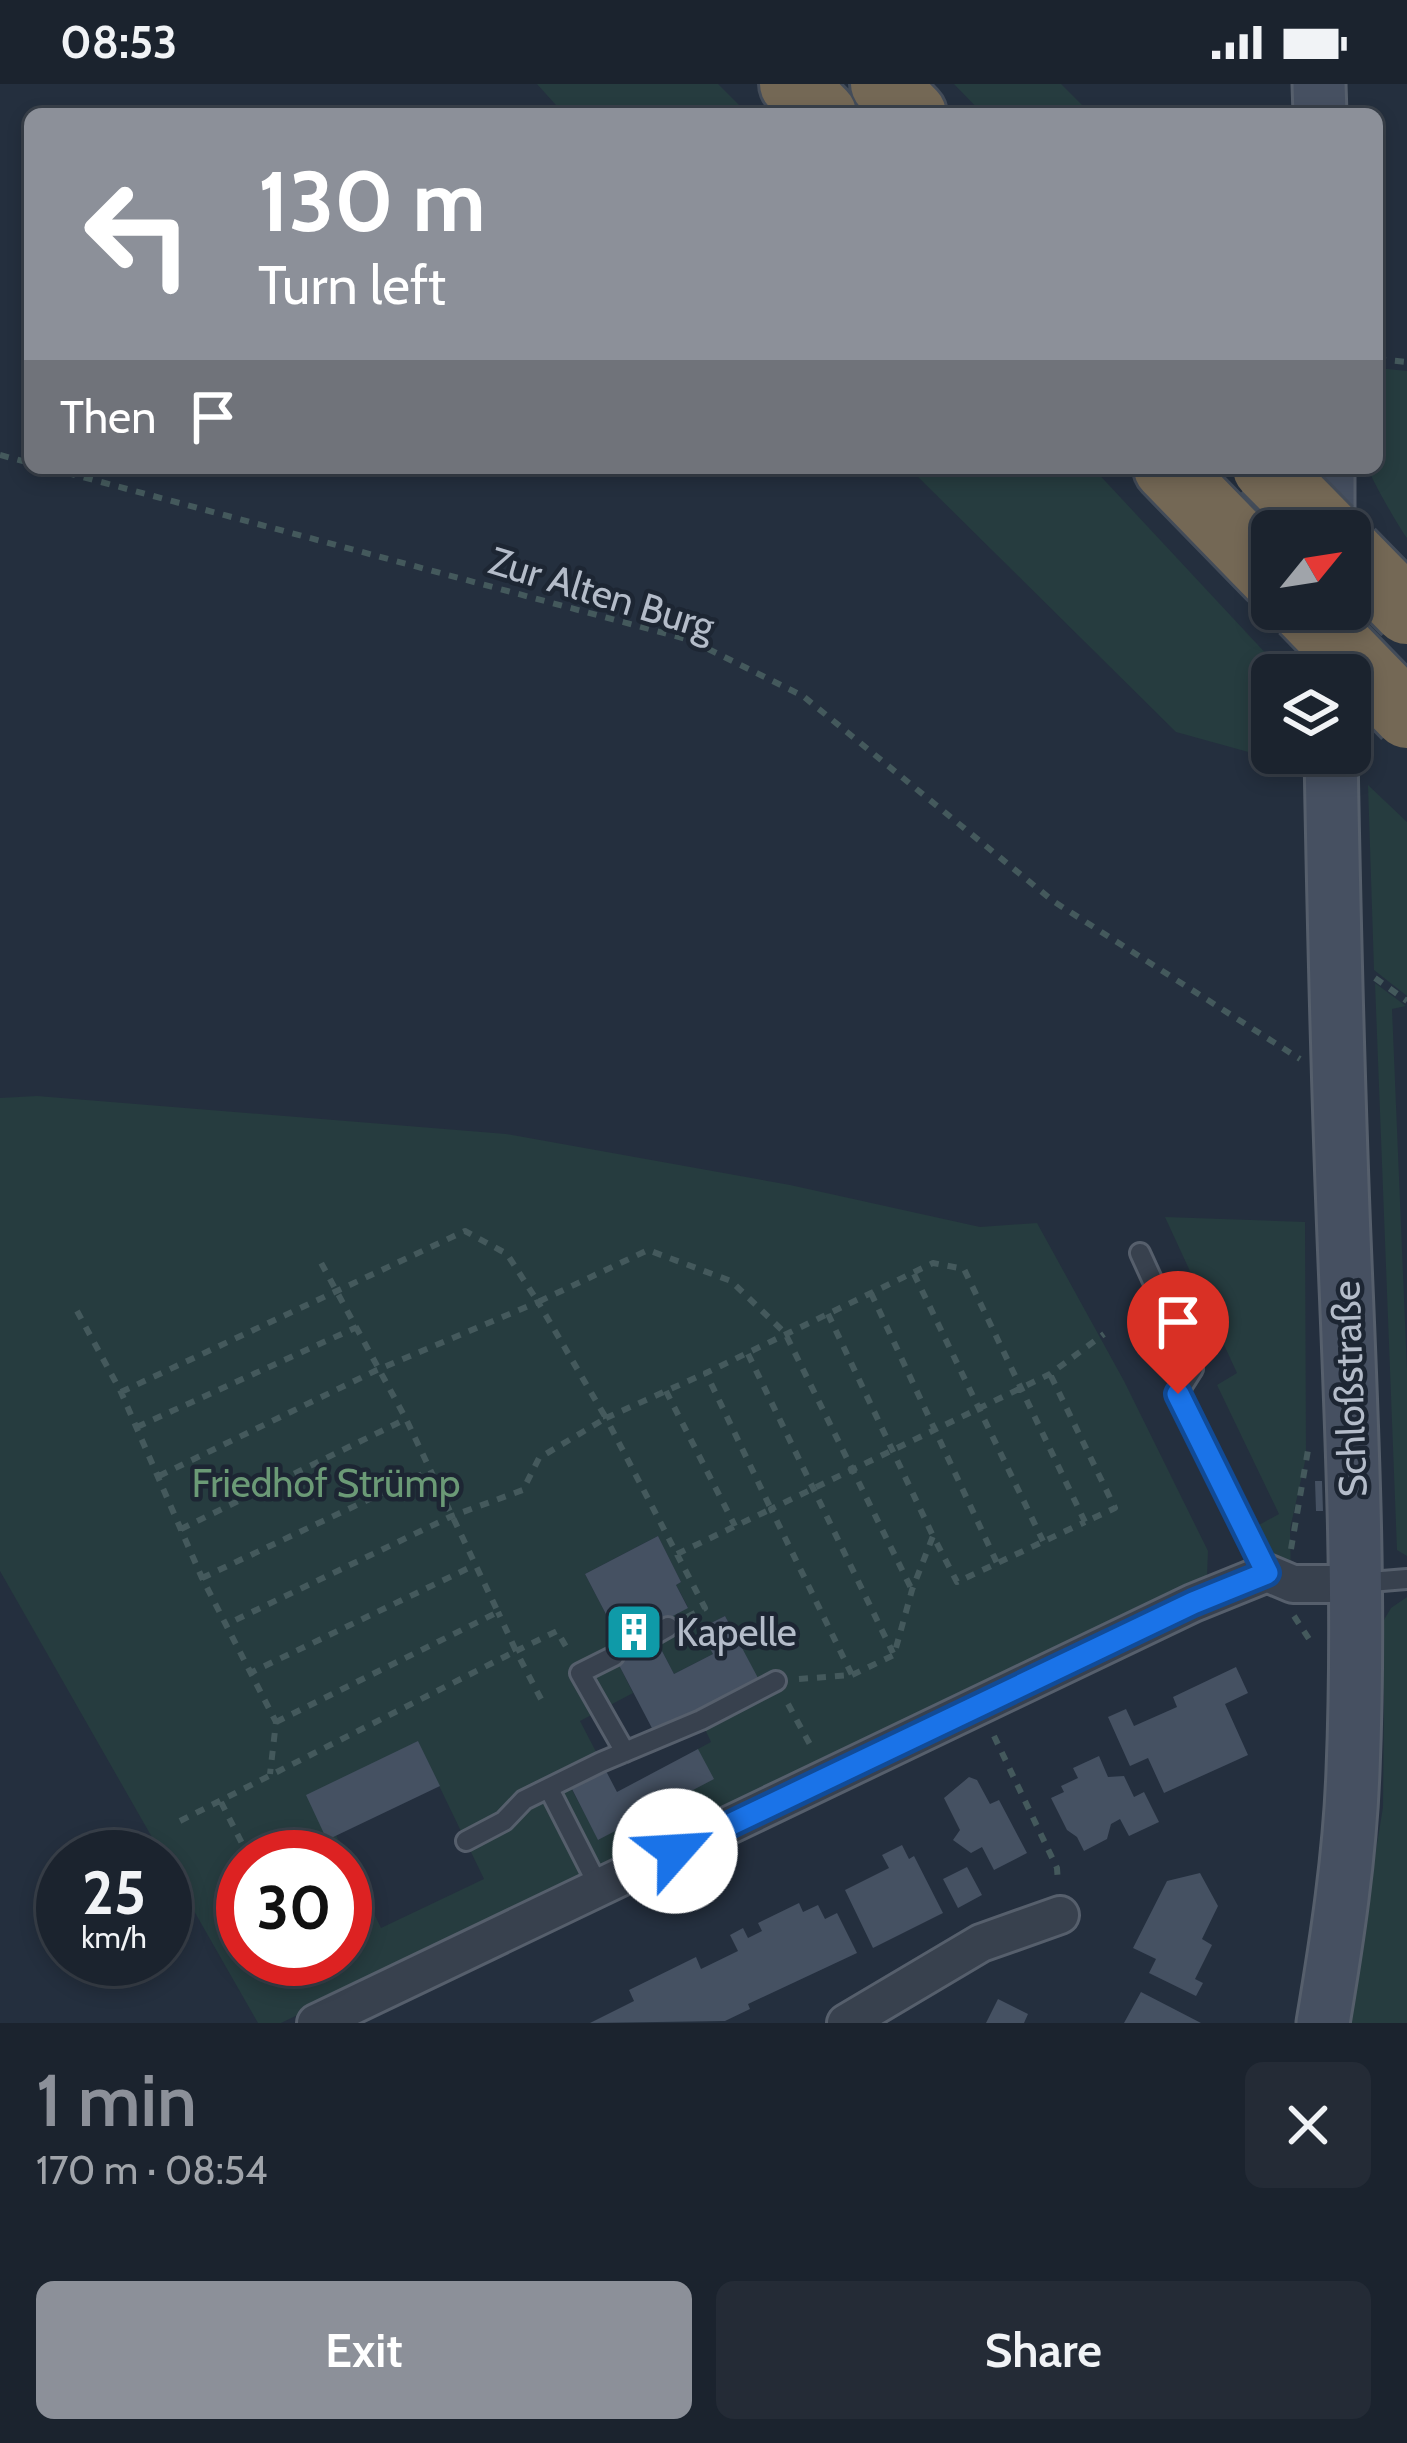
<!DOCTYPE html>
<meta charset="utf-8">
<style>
:root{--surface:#1b232e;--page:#242b36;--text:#f1f3f6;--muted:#a0a4aa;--line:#39404a;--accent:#8c9099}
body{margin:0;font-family:Cabin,sans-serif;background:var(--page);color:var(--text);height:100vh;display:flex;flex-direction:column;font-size:45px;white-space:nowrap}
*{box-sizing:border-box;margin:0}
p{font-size:39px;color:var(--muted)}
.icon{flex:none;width:66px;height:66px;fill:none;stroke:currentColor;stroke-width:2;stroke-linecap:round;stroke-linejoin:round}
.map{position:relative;height:1939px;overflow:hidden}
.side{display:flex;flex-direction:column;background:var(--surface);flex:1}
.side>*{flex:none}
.top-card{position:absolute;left:24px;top:24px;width:1359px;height:366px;border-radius:18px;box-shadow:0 6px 18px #0003,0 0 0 3px var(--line);background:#8c9099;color:#fff;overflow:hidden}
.needle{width:78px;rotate:60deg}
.tools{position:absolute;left:1251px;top:426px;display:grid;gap:24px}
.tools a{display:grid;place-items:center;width:120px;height:120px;border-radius:18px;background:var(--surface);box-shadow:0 6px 18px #0003,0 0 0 3px var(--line);font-size:60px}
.speed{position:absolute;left:36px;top:1746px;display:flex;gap:24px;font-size:60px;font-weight:700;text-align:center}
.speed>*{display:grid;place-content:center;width:156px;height:156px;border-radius:50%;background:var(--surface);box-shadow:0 6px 18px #0003,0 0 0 3px var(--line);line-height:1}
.speed small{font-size:30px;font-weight:400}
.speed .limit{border:18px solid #d22;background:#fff;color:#111}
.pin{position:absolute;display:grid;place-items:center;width:102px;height:102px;color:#fff;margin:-123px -51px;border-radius:50% 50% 50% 0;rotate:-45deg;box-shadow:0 0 12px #0007}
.pin .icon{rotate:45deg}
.me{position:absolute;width:132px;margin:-66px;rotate:64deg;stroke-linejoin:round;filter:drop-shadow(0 0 9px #0008)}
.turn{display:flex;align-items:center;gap:42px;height:252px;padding:0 36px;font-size:54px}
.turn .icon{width:156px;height:156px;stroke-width:2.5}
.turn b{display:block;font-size:84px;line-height:102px}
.then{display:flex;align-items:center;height:114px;padding:0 36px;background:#0003;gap:24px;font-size:45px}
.round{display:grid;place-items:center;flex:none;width:126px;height:126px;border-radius:18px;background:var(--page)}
.overview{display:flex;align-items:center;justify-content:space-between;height:204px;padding:0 36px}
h1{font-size:72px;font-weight:600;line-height:90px;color:var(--accent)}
.cta{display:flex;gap:24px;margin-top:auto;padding:24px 36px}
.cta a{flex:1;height:138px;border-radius:18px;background:var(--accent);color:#fff;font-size:48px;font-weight:600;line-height:138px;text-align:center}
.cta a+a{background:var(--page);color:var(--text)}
.status{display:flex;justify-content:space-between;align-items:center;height:84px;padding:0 60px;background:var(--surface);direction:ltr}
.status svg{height:33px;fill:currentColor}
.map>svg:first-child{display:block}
</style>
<div class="status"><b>08:53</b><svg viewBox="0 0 49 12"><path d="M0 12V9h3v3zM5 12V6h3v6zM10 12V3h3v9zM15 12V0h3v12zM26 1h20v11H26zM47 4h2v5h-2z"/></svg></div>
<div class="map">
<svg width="1407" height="1939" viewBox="0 0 1407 1939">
<rect width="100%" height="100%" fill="#242f3e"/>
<path fill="#263c3f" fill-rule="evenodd" d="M 537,0 L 718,0 L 748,30 L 564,30 Z
M 954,0 L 1061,0 L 1091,30 L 983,30 Z
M 1377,284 L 1407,287 L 1407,454 C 1401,447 1369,391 1368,384 L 1377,384 Z
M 909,384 L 1093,384 L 1272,576 L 1275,591 L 1272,591 L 1272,669 L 1293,669 L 1296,681 L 1176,648 Z
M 1368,701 L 1407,738 L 1407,912 L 1374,886 Z
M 1375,899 L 1406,922 L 1392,925 L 1407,1286 L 1407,1472 L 1397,1466 Z
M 37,1012 L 506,1050 L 790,1101 L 980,1143 L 1037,1139 L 1124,1297 L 1208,1467 L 1207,1492 L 281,1939 L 258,1939 L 0,1487 L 0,1014 ZM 658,1452 L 681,1498 L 676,1501 L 688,1523 L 650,1544 L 674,1590 L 713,1570 L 700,1545 L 725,1532 L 757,1594 L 696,1626 L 711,1658 L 698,1665 L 599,1756 L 572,1706 L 606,1687 L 580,1637 L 633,1609 L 611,1565 L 621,1559 L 585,1490 ZM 418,1658 L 484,1795 L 381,1844 L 336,1751 ZM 243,1773 L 345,1773 L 345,1875 L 243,1875 Z
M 1165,1133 L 1305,1138 L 1306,1373 L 1290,1445 L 1291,1498 L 1277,1494 L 1248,1447 L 1279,1430 L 1217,1301 L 1237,1289 Z
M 1407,1513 L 1407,1939 L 1348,1939 L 1383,1723 L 1384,1613 L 1378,1546 L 1391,1524 Z"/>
<path fill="#455162" d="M 1315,1397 L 1322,1397 L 1323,1427 L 1316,1427 Z
M 658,1452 L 681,1498 L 676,1501 L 688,1524 L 650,1544 L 674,1590 L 713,1570 L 699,1545 L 725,1532 L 758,1594 L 654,1648 L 610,1564 L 621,1559 L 585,1490 Z
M 1236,1583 L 1248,1609 L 1225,1620 L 1248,1671 L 1164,1709 L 1148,1674 L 1130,1682 L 1108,1633 L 1126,1625 L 1134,1642 L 1177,1623 L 1173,1613 Z
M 418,1657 L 440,1702 L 327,1756 L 306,1711 Z
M 698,1665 L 714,1695 L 598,1756 L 572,1705 L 606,1687 L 617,1708 Z
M 1099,1672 L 1108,1693 L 1124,1692 L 1134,1713 L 1144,1708 L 1159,1738 L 1129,1752 L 1120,1735 L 1111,1740 L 1107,1755 L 1084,1767 L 1077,1753 L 1067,1746 L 1051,1714 L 1064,1708 L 1061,1702 L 1078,1694 L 1073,1684 Z
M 969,1693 L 977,1696 L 990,1720 L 999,1716 L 1027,1769 L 994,1786 L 982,1763 L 971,1769 L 953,1756 L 960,1746 L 944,1714 Z
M 902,1761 L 909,1775 L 914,1772 L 943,1829 L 873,1864 L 845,1806 L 889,1784 L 882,1771 Z
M 967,1783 L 982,1811 L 958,1824 L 943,1795 Z
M 1200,1789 L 1218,1822 L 1202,1855 L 1212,1861 L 1195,1895 L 1203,1899 L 1196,1912 L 1149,1889 L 1156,1875 L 1133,1864 L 1167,1797 Z
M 799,1819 L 803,1828 L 818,1821 L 825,1835 L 837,1829 L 857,1869 L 748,1920 L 750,1925 L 725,1937 L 590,1939 L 634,1917 L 629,1906 L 696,1873 L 701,1885 L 738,1867 L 730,1851 L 743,1844 L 748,1854 L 762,1847 L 758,1839 Z
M 1141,1908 L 1201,1939 L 1124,1939 Z
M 998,1915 L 1028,1930 L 1024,1939 L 986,1939 Z"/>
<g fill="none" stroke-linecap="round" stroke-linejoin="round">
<g stroke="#565f6c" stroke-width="24">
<path id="lane" d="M 1140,1169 L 1193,1285 L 1177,1310 L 1267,1489
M 1358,1499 L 1407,1495
M 654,1551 L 668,1543
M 614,1572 L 580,1589 L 625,1668
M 549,1705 L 599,1803
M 466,1757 L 504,1737 L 524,1716 L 601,1678 L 701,1636 L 776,1597"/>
</g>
<g stroke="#565f6c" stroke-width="42">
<path id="street" d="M 316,1939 L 1193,1519 L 1267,1489 L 1293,1500 L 1355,1500
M 846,1939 L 981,1859 L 1060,1831"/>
</g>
<g stroke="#565f6c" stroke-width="57">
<path id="secondary" d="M 1319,0 L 1320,30
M 1328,384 L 1328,447
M 1323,1939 C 1337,1856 1350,1771 1353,1687 C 1360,1517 1352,1347 1345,1178 C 1338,1008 1334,839 1331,669"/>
</g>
<g stroke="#434c59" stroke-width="72">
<path id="highway" d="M 793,0 L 823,30
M 884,0 L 913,30
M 1167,384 L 1272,492"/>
</g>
<path stroke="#44595c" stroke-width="6" stroke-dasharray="9 9" stroke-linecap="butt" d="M 1377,275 L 1407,278
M 0,371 L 30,379
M 49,384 L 690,556 L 803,612 L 1053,817 L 1300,975
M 1375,894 L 1407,917
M 914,1190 L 1043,1457
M 871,1209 L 997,1479
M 77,1227 L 121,1308 L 202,1494 L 276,1638 L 270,1690
M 828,1230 L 933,1452
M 748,1270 L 893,1569
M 666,1307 L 735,1442
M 121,1308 L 465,1147 L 507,1170 L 538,1218 L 648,1166 L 731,1197 L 785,1249 L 912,1506
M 137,1343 L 357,1243
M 159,1392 L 377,1286 L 538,1218 L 606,1334 L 539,1374 L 523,1406 L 452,1432 L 225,1541
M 181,1445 L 404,1336
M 1291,1465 L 1308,1366
M 677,1470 L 771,1425 L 706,1289 L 933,1179 L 964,1185 L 1085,1438 L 1115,1424 L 1050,1290
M 202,1494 L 427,1388
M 1294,1532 L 1313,1561
M 687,1533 L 705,1524 L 606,1334 L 706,1289
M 248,1590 L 475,1481
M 852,1591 L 894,1571 L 912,1506 L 933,1452 L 957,1498 L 1085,1438
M 799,1595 L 852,1591 L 771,1425 L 1050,1290 L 1104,1250
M 541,1615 L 516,1567 L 557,1547 L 568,1566
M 788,1620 L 813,1666
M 276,1638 L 498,1528 L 406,1335 L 319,1175
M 994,1652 L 1057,1784 L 1058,1799
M 221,1718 L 249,1773
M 180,1737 L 516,1567 L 498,1528
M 300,1875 L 314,1903"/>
<use href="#lane" stroke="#38414e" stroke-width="18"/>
<use href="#street" stroke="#38414e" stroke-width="36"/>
<use href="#secondary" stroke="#465061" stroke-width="51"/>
<use href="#highway" stroke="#746855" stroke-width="66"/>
<g stroke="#434c59" stroke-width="72" stroke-linecap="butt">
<path id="highway-bridge" d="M 1266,384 L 1328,447
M 1350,469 L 1407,527
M 1304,525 L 1407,631"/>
</g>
<use href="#highway-bridge" stroke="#746855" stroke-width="66"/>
</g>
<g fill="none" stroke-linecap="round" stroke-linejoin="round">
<g stroke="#114b97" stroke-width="30">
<path id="route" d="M 675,1767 L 1193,1519 L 1267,1489 L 1178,1310"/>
</g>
<use href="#route" stroke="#1a73e8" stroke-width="21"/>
</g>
<defs>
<g id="building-square" transform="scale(3)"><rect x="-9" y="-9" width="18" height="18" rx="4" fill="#0f9aa8" stroke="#1d2633"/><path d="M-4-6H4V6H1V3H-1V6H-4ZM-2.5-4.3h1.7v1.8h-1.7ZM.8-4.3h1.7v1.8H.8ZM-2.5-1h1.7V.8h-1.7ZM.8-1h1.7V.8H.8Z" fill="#fff"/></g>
</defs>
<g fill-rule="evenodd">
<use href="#building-square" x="634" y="1548"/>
</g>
<g text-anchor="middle" stroke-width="9" stroke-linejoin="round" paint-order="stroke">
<g font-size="39" fill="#b4bcc9" stroke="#1d2633">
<text transform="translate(602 509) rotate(17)" y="14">Zur Alten Burg</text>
<text transform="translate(1349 1305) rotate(-92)" y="14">Schloßstraße</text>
</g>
<g font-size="39" fill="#6b9a76" stroke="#1d2633">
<text x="326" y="1413">Friedhof Strümp</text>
</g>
<g font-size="39" fill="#b4bcc9" stroke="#1d2633" text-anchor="start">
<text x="676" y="1562">Kapelle</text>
</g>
</g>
</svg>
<div class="tools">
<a><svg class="needle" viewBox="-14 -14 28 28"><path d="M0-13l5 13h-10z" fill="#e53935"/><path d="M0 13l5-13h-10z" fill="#a0a4aa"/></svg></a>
<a><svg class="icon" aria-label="layers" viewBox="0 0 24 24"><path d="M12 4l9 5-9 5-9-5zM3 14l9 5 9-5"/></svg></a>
</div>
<div class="speed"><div>25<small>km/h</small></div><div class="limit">30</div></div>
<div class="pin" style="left:1178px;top:1310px;background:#d93025"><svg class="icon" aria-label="arrive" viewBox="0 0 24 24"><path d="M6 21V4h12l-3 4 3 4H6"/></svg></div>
<svg class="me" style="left:675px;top:1767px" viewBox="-20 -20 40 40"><circle r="19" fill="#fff"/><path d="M0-13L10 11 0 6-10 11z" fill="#1a73e8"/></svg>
<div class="top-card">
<div class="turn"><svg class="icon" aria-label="left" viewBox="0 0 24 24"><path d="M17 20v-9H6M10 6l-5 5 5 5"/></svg><div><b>130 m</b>Turn left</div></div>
<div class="then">Then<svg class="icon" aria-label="arrive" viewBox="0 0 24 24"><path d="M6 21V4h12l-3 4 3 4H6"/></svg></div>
</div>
</div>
<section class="side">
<div class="overview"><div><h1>1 min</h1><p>170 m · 08:54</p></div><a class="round"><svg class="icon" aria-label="close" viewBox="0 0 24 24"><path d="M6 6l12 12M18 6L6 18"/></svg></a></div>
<div class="cta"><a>Exit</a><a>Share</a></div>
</section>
